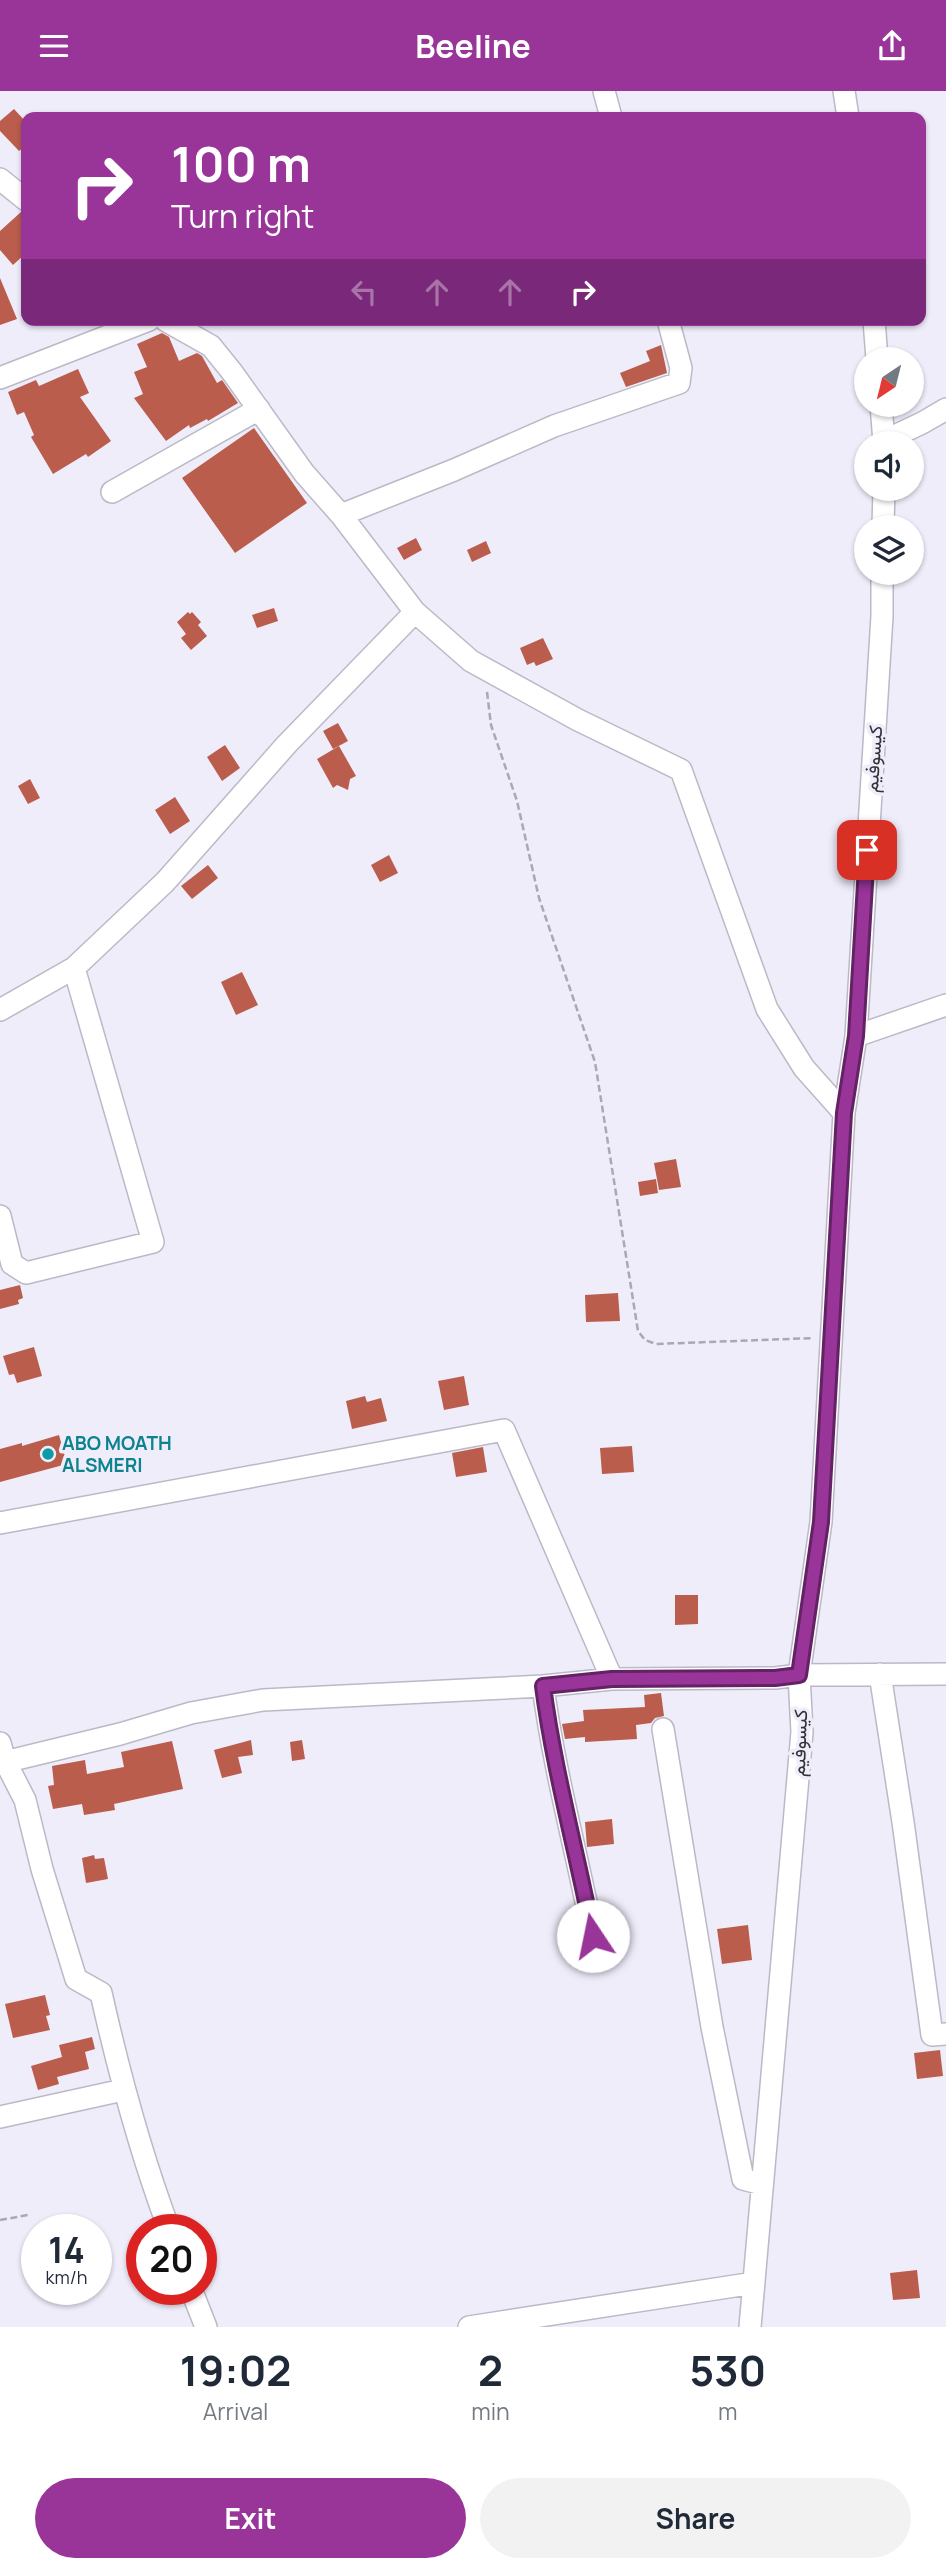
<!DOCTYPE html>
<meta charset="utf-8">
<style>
:root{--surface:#fff;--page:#f2f2f3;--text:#1f2937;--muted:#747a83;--accent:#993499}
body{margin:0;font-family:Manrope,Vazirmatn,sans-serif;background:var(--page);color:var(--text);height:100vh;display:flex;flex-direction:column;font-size:26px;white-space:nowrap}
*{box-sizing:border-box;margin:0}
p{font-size:23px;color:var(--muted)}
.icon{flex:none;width:38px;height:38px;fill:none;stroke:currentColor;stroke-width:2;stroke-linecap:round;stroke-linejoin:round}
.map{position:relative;height:2236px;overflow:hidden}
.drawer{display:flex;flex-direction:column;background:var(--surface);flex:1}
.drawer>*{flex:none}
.hud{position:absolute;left:21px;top:21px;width:905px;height:214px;border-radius:14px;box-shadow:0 2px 5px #0004;background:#993499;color:#fff;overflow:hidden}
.needle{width:46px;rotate:215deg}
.fabs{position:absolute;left:854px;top:256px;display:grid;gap:14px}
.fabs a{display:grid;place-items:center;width:70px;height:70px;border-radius:50%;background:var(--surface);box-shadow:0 2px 5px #0004;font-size:35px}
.speed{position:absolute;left:21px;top:2123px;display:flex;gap:14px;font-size:35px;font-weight:700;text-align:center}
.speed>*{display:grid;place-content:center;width:91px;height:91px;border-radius:50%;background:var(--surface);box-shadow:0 2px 5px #0004;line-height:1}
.speed small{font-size:18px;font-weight:400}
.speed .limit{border:10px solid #d22;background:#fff;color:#111}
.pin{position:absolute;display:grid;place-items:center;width:60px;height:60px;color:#fff;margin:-30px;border-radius:14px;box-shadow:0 4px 10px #0006}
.me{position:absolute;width:77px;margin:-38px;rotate:349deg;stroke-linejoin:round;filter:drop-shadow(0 0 5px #0008)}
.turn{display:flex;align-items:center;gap:24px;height:147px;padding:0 35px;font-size:32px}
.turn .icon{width:91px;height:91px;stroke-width:2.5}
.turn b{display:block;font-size:49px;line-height:60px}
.lanes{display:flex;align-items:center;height:66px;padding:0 35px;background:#0003;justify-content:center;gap:35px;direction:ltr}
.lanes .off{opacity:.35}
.eta{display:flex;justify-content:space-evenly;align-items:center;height:119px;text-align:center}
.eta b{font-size:42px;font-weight:700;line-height:49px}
.action{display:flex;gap:14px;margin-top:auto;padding:14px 35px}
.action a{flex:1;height:80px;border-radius:42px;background:var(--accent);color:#fff;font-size:28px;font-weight:700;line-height:80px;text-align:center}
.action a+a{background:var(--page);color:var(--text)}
header{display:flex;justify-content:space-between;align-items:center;height:91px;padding:0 35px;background:var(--accent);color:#fff;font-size:32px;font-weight:700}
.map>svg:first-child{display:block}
</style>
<header><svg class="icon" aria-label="menu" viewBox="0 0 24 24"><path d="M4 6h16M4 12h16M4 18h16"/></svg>Beeline<svg class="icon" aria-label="share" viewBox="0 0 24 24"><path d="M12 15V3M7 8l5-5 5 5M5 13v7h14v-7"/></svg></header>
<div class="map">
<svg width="946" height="2236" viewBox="0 0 946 2236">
<rect width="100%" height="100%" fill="#f0edfb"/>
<path fill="#ba5d4d" d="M 14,18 L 26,31 L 26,54 L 19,60 L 0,40 L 0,30 Z
M 21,121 L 26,122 L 26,162 L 13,174 L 0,159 L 0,140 Z
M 0,187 L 17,228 L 0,234 Z
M 162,242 L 169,246 L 179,270 L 197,262 L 202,265 L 217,292 L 222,289 L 238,312 L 208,330 L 207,328 L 190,337 L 189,334 L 166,350 L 134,307 L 143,303 L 134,281 L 147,276 L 137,253 Z
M 661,254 L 667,282 L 626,296 L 620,282 L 650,270 L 646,260 Z
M 78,278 L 89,302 L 80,306 L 111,350 L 88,366 L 86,363 L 53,383 L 31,346 L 34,344 L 24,321 L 17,324 L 8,301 L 36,289 L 39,295 Z
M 254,337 L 307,412 L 235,462 L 182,387 Z
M 416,447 L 422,459 L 404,469 L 397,457 Z
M 486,450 L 491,462 L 472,471 L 467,459 Z
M 274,517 L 278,530 L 257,537 L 252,524 Z
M 188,521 L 190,523 L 192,521 L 201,531 L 198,534 L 207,545 L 191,559 L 181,547 L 186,543 L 177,531 Z
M 543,547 L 553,568 L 536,575 L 534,571 L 527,574 L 520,557 Z
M 338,632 L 348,650 L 333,658 L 323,640 Z
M 225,654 L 240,677 L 222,690 L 207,666 Z
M 339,655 L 356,685 L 350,688 L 348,699 L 337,694 L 333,697 L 317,668 Z
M 30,688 L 40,707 L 28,713 L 18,695 Z
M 175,706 L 190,730 L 170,743 L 155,719 Z
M 389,764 L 398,782 L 380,791 L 371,774 Z
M 208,774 L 218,787 L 192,808 L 181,795 Z
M 242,881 L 258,914 L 236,924 L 221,891 Z
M 676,1068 L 681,1096 L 659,1099 L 654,1072 Z
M 656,1088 L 658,1102 L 640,1105 L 638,1091 Z
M 20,1194 L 23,1207 L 18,1209 L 19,1213 L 0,1218 L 0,1199 Z
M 618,1202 L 620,1230 L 586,1231 L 585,1204 Z
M 34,1256 L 42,1285 L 17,1292 L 14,1283 L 9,1284 L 3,1265 Z
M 464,1285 L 469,1314 L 444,1319 L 438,1290 Z
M 365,1305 L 367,1311 L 381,1307 L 387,1330 L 352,1338 L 346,1310 Z
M 59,1344 L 67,1373 L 0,1391 L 0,1358 L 22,1352 L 22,1355 Z
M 632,1355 L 634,1381 L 602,1383 L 600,1357 Z
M 483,1356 L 487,1381 L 456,1386 L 452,1362 Z
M 675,1504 L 698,1504 L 698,1533 L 675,1534 Z
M 661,1602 L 664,1625 L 655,1627 L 651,1632 L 636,1634 L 637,1648 L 585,1651 L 585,1646 L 565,1648 L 562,1633 L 584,1630 L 583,1619 L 645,1616 L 644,1604 Z
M 251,1649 L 253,1664 L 238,1666 L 242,1682 L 222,1687 L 214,1659 Z
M 302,1649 L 305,1668 L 292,1670 L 290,1651 Z
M 172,1650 L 183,1698 L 114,1713 L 115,1719 L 84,1724 L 82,1713 L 53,1718 L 48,1695 L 54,1694 L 52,1675 L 85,1669 L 87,1683 L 124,1676 L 121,1661 Z
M 612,1728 L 614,1753 L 587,1756 L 585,1731 Z
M 94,1764 L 95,1768 L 104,1767 L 108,1788 L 86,1792 L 82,1767 Z
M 748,1834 L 752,1869 L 722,1873 L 717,1838 Z
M 45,1904 L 50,1924 L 46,1925 L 50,1939 L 13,1947 L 5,1913 Z
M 92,1946 L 95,1958 L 85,1961 L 89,1978 L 57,1986 L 59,1993 L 38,1999 L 31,1975 L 62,1966 L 59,1954 Z
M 940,1959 L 943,1985 L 917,1988 L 914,1962 Z
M 917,2179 L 920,2207 L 893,2209 L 890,2182 Z"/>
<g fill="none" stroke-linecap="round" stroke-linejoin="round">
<g stroke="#bbb9c6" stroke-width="24">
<path id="minor" d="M 604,0 L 611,26
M 844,0 L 848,26
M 0,88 L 26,109
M 165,229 L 211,255 L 232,281 L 304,382 L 341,424 L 415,521 L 471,570 L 578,629 L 681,679 L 767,918 L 804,977 L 844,1022
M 874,229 L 877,268
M 0,287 L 149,229
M 881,313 L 884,352
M 884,350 L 922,332 L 946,318
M 112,401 L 259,318
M 341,424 L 454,379 L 554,335 L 679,292 L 681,277 L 668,229
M 883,436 L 884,397
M 0,919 L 74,877 L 165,791 L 287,653 L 415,521
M 856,945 L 946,914
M 0,1125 L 12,1173 L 26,1182 L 153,1151 L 74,877
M 0,1432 L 504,1339 L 612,1588
M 880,1583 L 903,1731 L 932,1944 L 946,1943
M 543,1595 C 554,1680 577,1762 593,1845
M 663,1638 L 712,1936 L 743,2088 L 762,2093
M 0,1652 L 5,1670 L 25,1709 L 42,1778 L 76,1888 L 101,1902 C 119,1982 140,2061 169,2138
M 0,1672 L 120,1643 L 191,1622 L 263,1609 L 543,1595 L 612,1588 L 775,1587 L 799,1584 L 946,1583
M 0,2026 L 123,1999
M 191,2198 L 206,2236
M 469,2236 L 754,2192
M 750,2236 L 802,1641 L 799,1584 L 821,1431 L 844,1022 L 856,945 L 882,525 L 882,481"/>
</g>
<path stroke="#aaa8b2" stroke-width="2.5" stroke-dasharray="7 3.5" stroke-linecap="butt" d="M 487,601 L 491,634 L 517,710 L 539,807 L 595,971 L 638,1240 L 645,1249 L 656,1253 L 814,1247
M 0,2129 L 28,2124"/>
<use href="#minor" stroke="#fff" stroke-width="21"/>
</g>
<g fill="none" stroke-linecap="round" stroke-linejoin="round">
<g stroke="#632263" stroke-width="18">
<path id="route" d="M 593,1845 C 577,1762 554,1680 543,1595 L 612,1588 L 775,1587 L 799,1584 L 821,1431 L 844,1022 L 856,945 L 867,759"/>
</g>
<use href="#route" stroke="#993499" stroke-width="12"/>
</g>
<circle fill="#0f9aa8" stroke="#f0edfb" stroke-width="2.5" cx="48" cy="1363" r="7"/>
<g text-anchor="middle" stroke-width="7" stroke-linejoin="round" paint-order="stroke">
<g font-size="19" fill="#333237" stroke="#f0edfb">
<text transform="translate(873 668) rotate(-86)" y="7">كيسوفيم</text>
<text transform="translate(799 1652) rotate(-88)" y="7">كيسوفيم</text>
</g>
<g font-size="19" font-weight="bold" fill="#0d838f" stroke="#f0edfb" text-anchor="start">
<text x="62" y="1359">ABO MOATH<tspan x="62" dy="22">ALSMERI</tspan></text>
</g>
</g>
</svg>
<div class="fabs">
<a><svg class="needle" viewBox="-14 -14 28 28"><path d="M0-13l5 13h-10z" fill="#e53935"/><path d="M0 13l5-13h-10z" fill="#747a83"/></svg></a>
<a><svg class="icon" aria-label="sound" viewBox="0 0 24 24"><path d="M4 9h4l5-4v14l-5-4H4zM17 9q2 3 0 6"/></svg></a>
<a><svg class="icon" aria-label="layers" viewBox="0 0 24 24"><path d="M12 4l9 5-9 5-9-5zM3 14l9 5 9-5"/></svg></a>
</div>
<div class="speed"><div>14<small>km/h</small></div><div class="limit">20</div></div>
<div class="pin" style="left:867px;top:759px;background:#d93025"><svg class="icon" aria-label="arrive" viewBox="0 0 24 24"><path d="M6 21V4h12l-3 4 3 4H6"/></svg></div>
<svg class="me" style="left:593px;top:1845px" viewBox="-20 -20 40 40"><circle r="19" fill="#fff"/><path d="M0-13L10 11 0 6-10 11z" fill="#993499"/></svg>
<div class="hud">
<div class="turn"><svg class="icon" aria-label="right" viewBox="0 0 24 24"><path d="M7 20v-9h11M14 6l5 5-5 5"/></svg><div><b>100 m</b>Turn right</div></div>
<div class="lanes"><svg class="icon off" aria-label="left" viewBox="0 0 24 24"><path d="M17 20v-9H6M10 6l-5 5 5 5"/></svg><svg class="icon off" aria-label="ahead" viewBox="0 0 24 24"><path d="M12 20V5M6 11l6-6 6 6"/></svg><svg class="icon off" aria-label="ahead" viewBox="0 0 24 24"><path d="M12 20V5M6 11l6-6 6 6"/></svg><svg class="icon" aria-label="right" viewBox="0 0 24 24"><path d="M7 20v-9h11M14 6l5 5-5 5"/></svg></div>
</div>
</div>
<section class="drawer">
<div class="eta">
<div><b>19:02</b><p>Arrival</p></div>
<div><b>2</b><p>min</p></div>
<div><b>530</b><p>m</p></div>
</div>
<div class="action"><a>Exit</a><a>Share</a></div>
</section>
